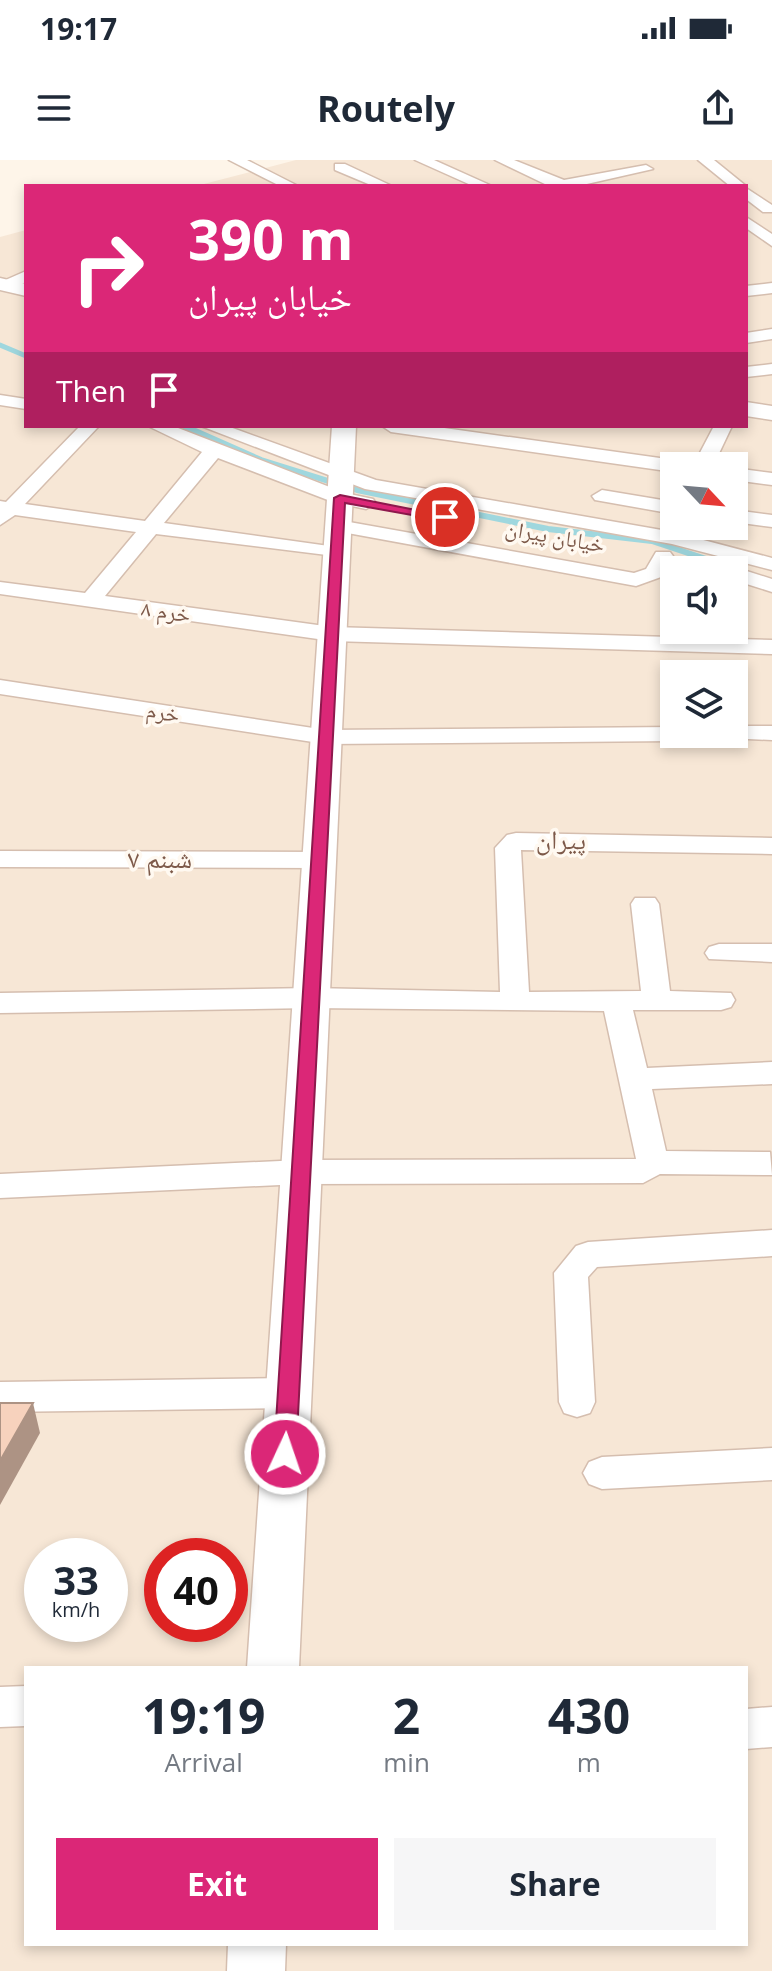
<!DOCTYPE html>
<meta charset="utf-8">
<style>
:root{--surface:#fff;--page:#f6f6f7;--text:#1f2937;--muted:#747a83;--accent:#db2777}
body{margin:0;font-family:"Open Sans","Noto Naskh Arabic",sans-serif;background:var(--page);color:var(--text);height:100vh;display:flex;flex-direction:column;font-size:30px;white-space:nowrap}
*{box-sizing:border-box;margin:0}
p{font-size:26px;color:var(--muted)}
.icon{flex:none;width:44px;height:44px;fill:none;stroke:currentColor;stroke-width:2;stroke-linecap:round;stroke-linejoin:round}
.map{position:relative;flex:1;overflow:hidden}
.side{position:absolute;left:24px;top:1506px;width:724px;height:280px;display:flex;flex-direction:column;background:var(--surface);border-radius:0px;box-shadow:0 4px 12px #0003}
.side>*{flex:none}
.banner{position:absolute;left:24px;top:24px;width:724px;height:244px;border-radius:0px;box-shadow:0 4px 12px #0003;background:#db2777;color:#fff;overflow:hidden}
.needle{width:52px;rotate:116deg}
.buttons{position:absolute;left:660px;top:292px;display:grid;gap:16px}
.buttons a{display:grid;place-items:center;width:88px;height:88px;border-radius:0px;background:var(--surface);box-shadow:0 4px 12px #0003;font-size:40px}
.speed{position:absolute;left:24px;top:1378px;display:flex;gap:16px;font-size:40px;font-weight:700;text-align:center}
.speed>*{display:grid;place-content:center;width:104px;height:104px;border-radius:50%;background:var(--surface);box-shadow:0 4px 12px #0003;line-height:1}
.speed small{font-size:20px;font-weight:400}
.speed .limit{border:12px solid #d22;background:#fff;color:#111}
.pin{position:absolute;display:grid;place-items:center;width:68px;height:68px;color:#fff;margin:-34px;border:4px solid #fff;border-radius:50%;box-shadow:0 2px 8px #0007}
.me{position:absolute;width:88px;margin:-44px;rotate:3deg;stroke-linejoin:round;filter:drop-shadow(0 0 6px #0008)}
.turn{display:flex;align-items:center;gap:28px;height:168px;padding:0 32px;font-size:36px}
.turn .icon{width:104px;height:104px;stroke-width:2.5}
.turn b{display:block;font-size:56px;line-height:68px}
.then{display:flex;align-items:center;height:76px;padding:0 32px;background:#0003;gap:16px;font-size:30px}
.eta{display:flex;justify-content:space-evenly;align-items:center;height:136px;text-align:center}
.eta b{font-size:48px;font-weight:700;line-height:56px}
.cta{display:flex;gap:16px;margin-top:auto;padding:16px 32px}
.cta a{flex:1;height:92px;border-radius:0px;background:var(--accent);color:#fff;font-size:32px;font-weight:700;line-height:92px;text-align:center}
.cta a+a{background:var(--page);color:var(--text)}
.status{display:flex;justify-content:space-between;align-items:center;height:56px;padding:0 40px;background:var(--surface);direction:ltr}
.status svg{height:22px;fill:currentColor}
header{display:flex;justify-content:space-between;align-items:center;height:104px;padding:0 32px;background:var(--surface);font-size:36px;font-weight:700}
.map>svg:first-child{display:block}
</style>
<div class="status"><b>19:17</b><svg viewBox="0 0 49 12"><path d="M0 12V9h3v3zM5 12V6h3v6zM10 12V3h3v9zM15 12V0h3v12zM26 1h20v11H26zM47 4h2v5h-2z"/></svg></div>
<header><svg class="icon" aria-label="menu" viewBox="0 0 24 24"><path d="M4 6h16M4 12h16M4 18h16"/></svg>Routely<svg class="icon" aria-label="share" viewBox="0 0 24 24"><path d="M12 15V3M7 8l5-5 5 5M5 13v7h14v-7"/></svg></header>
<div class="map">
<svg width="772" height="1811" viewBox="0 0 772 1811">
<rect width="100%" height="100%" fill="#fef5e9"/>
<path fill="#f7e7d6" fill-rule="evenodd" d="M 296,0 L 772,0 L 772,1811 L 0,1811 L 0,77 L 26,70 L 26,266 L 746,266 L 746,26 L 196,26 ZM 674,306 L 734,306 L 734,366 L 674,366 ZM 674,410 L 734,410 L 734,470 L 674,470 ZM 674,514 L 734,514 L 734,574 L 674,574 ZM 42,1396 L 110,1396 L 110,1464 L 42,1464 ZM 162,1396 L 230,1396 L 230,1464 L 162,1464 ZM 26,1508 L 746,1508 L 746,1784 L 26,1784 Z"/>
<g fill="none" stroke-linecap="round" stroke-linejoin="round">
<path stroke="#9fd7de" stroke-width="5" d="M 0,185 L 26,196"/>
<path stroke="#9fd7de" stroke-width="6" d="M 184,266 L 261,300 L 357,330 L 548,369 L 652,381 L 742,411"/>
<g stroke="#d5beaf" stroke-width="3">
<path id="minor" d="M 229,0 L 247,0 L 298,26 L 280,26 Z
M 415,0 L 434,0 L 492,26 L 473,26 Z
M 495,0 L 514,0 L 564,20 L 646,5 L 653,9 L 578,26 L 549,26 Z
M 698,0 L 714,0 L 746,26 L 730,26 Z
M 335,4 L 345,4 L 392,26 L 373,26 L 335,10 Z
M 746,28 L 772,45 L 772,52 L 763,52 L 746,39 Z
M 746,57 L 772,74 L 772,86 L 746,68 Z
M 26,111 L 26,122 L 7,130 L 0,126 L 1,122 Z
M 772,123 L 772,133 L 746,136 L 746,126 Z
M 772,169 L 772,179 L 746,183 L 746,173 Z
M 772,204 L 772,214 L 746,217 L 746,207 Z
M 0,235 L 26,239 L 26,249 L 0,245 Z
M 80,266 L 99,266 L 25,344 L 145,361 L 202,292 L 148,266 L 173,266 L 345,333 L 373,339 L 376,343 L 366,349 L 333,342 L 218,298 L 164,363 L 336,387 L 346,393 L 343,397 L 156,374 L 105,436 L 332,467 L 772,480 L 772,494 L 332,481 L 0,434 L 0,422 L 85,433 L 136,372 L 15,355 L 0,365 L 0,341 L 6,342 Z
M 201,266 L 227,266 L 376,320 L 673,372 L 772,398 L 772,410 L 672,384 L 365,329 Z
M 382,266 L 430,266 L 674,300 L 684,306 L 674,306 L 674,312 L 391,272 Z
M 714,266 L 732,266 L 713,306 L 693,306 Z
M 734,308 L 772,313 L 772,325 L 734,320 Z
M 602,330 L 674,342 L 674,354 L 595,340 L 592,336 Z
M 734,350 L 772,355 L 772,367 L 734,362 Z
M 338,360 L 634,413 L 646,409 L 656,392 L 670,392 L 673,396 L 661,417 L 636,426 L 331,370 L 328,366 L 331,362 Z
M 734,407 L 772,419 L 772,432 L 734,420 L 734,410 L 726,410 Z
M 0,520 L 326,570 L 674,567 L 674,574 L 686,574 L 674,581 L 326,584 L 0,534 Z
M 734,566 L 772,566 L 772,580 L 726,578 L 723,574 L 734,574 Z
M 516,673 L 772,678 L 772,694 L 521,690 L 529,832 L 641,831 L 631,744 L 635,738 L 655,738 L 659,744 L 670,831 L 731,833 L 735,840 L 731,847 L 721,850 L 633,850 L 647,908 L 772,902 L 772,924 L 652,929 L 666,991 L 770,992 L 772,1015 L 660,1014 L 643,1023 L 301,1024 L 0,1038 L 0,1014 L 301,1000 L 636,999 L 604,851 L 311,848 L 0,853 L 0,833 L 311,828 L 500,832 L 495,688 L 507,675 Z
M 0,691 L 319,692 L 328,694 L 332,700 L 328,706 L 319,708 L 0,707 Z
M 719,784 L 772,784 L 772,802 L 709,799 L 705,793 L 709,787 Z
M 772,1070 L 772,1096 L 597,1107 L 588,1117 L 595,1242 L 590,1253 L 577,1257 L 564,1253 L 559,1242 L 554,1113 L 576,1086 L 588,1082 Z
M 288,1218 L 301,1222 L 306,1233 L 301,1244 L 288,1248 L 0,1252 L 0,1222 Z
M 772,1288 L 772,1320 L 602,1329 L 589,1324 L 583,1313 L 589,1302 L 602,1297 Z
M 26,1526 L 26,1566 L 0,1567 L 0,1527 Z
M 772,1547 L 772,1587 L 746,1589 L 746,1549 Z"/>
</g>
<g stroke="#d5beaf" stroke-width="3">
<path id="tertiary" d="M 0,118 L 26,124 L 26,136 L 0,130 Z
M 746,242 L 772,246 L 772,260 L 746,256 Z
M 332,266 L 356,266 L 299,1508 L 247,1508 Z
M 228,1784 L 286,1784 L 285,1811 L 227,1811 Z"/>
</g>
<use href="#minor" fill="#fff" fill-rule="evenodd"/>
<use href="#tertiary" fill="#fff" fill-rule="evenodd"/>
</g>
<path fill="#ad9384" d="M 33,1243 L 40,1273 L 0,1345 L 0,1301 Z"/>
<path fill="#f7d2bd" stroke="#ad9384" stroke-width="2" d="M 0,1243 L 33,1243 L 0,1301 Z"/>
<path fill="#db2777" stroke="#8e194d" stroke-width="2" d="M 340,335 L 451,357 L 445,361 L 345,343 L 296,1294 L 293,1301 L 285,1304 L 277,1301 L 274,1294 L 334,338 Z"/>
<g text-anchor="middle" stroke-width="7" stroke-linejoin="round" paint-order="stroke">
<g font-size="22" fill="#7d5949" stroke="#fff9f1">
<text transform="translate(555 376) rotate(10)" y="8">خیابان پیران</text>
<text transform="translate(166 451) rotate(8)" y="8">خرم ۸</text>
<text transform="translate(163 552) rotate(9)" y="8">خرم</text>
</g>
<g font-size="26" fill="#7d5949" stroke="#fff9f1">
<text transform="translate(561 680) rotate(1)" y="9">پیران</text>
<text x="160" y="708">شبنم ۷</text>
</g>
</g>
</svg>
<div class="buttons">
<a><svg class="needle" viewBox="-14 -14 28 28"><path d="M0-13l5 13h-10z" fill="#e53935"/><path d="M0 13l5-13h-10z" fill="#747a83"/></svg></a>
<a><svg class="icon" aria-label="sound" viewBox="0 0 24 24"><path d="M4 9h4l5-4v14l-5-4H4zM17 9q2 3 0 6"/></svg></a>
<a><svg class="icon" aria-label="layers" viewBox="0 0 24 24"><path d="M12 4l9 5-9 5-9-5zM3 14l9 5 9-5"/></svg></a>
</div>
<div class="speed"><div>33<small>km/h</small></div><div class="limit">40</div></div>
<div class="pin" style="left:445px;top:357px;background:#d93025"><svg class="icon" aria-label="arrive" viewBox="0 0 24 24"><path d="M6 21V4h12l-3 4 3 4H6"/></svg></div>
<svg class="me" style="left:285px;top:1294px" viewBox="-20 -20 40 40"><circle r="17" fill="#db2777" stroke="#fff" stroke-width="3"/><path d="M0-11L8 9 0 5-8 9z" fill="#fff"/></svg>
<div class="banner">
<div class="turn"><svg class="icon" aria-label="right" viewBox="0 0 24 24"><path d="M7 20v-9h11M14 6l5 5-5 5"/></svg><div><b>390 m</b>خیابان پیران</div></div>
<div class="then">Then<svg class="icon" aria-label="arrive" viewBox="0 0 24 24"><path d="M6 21V4h12l-3 4 3 4H6"/></svg></div>
</div>
<section class="side">
<div class="eta">
<div><b>19:19</b><p>Arrival</p></div>
<div><b>2</b><p>min</p></div>
<div><b>430</b><p>m</p></div>
</div>
<div class="cta"><a>Exit</a><a>Share</a></div>
</section>
</div>
